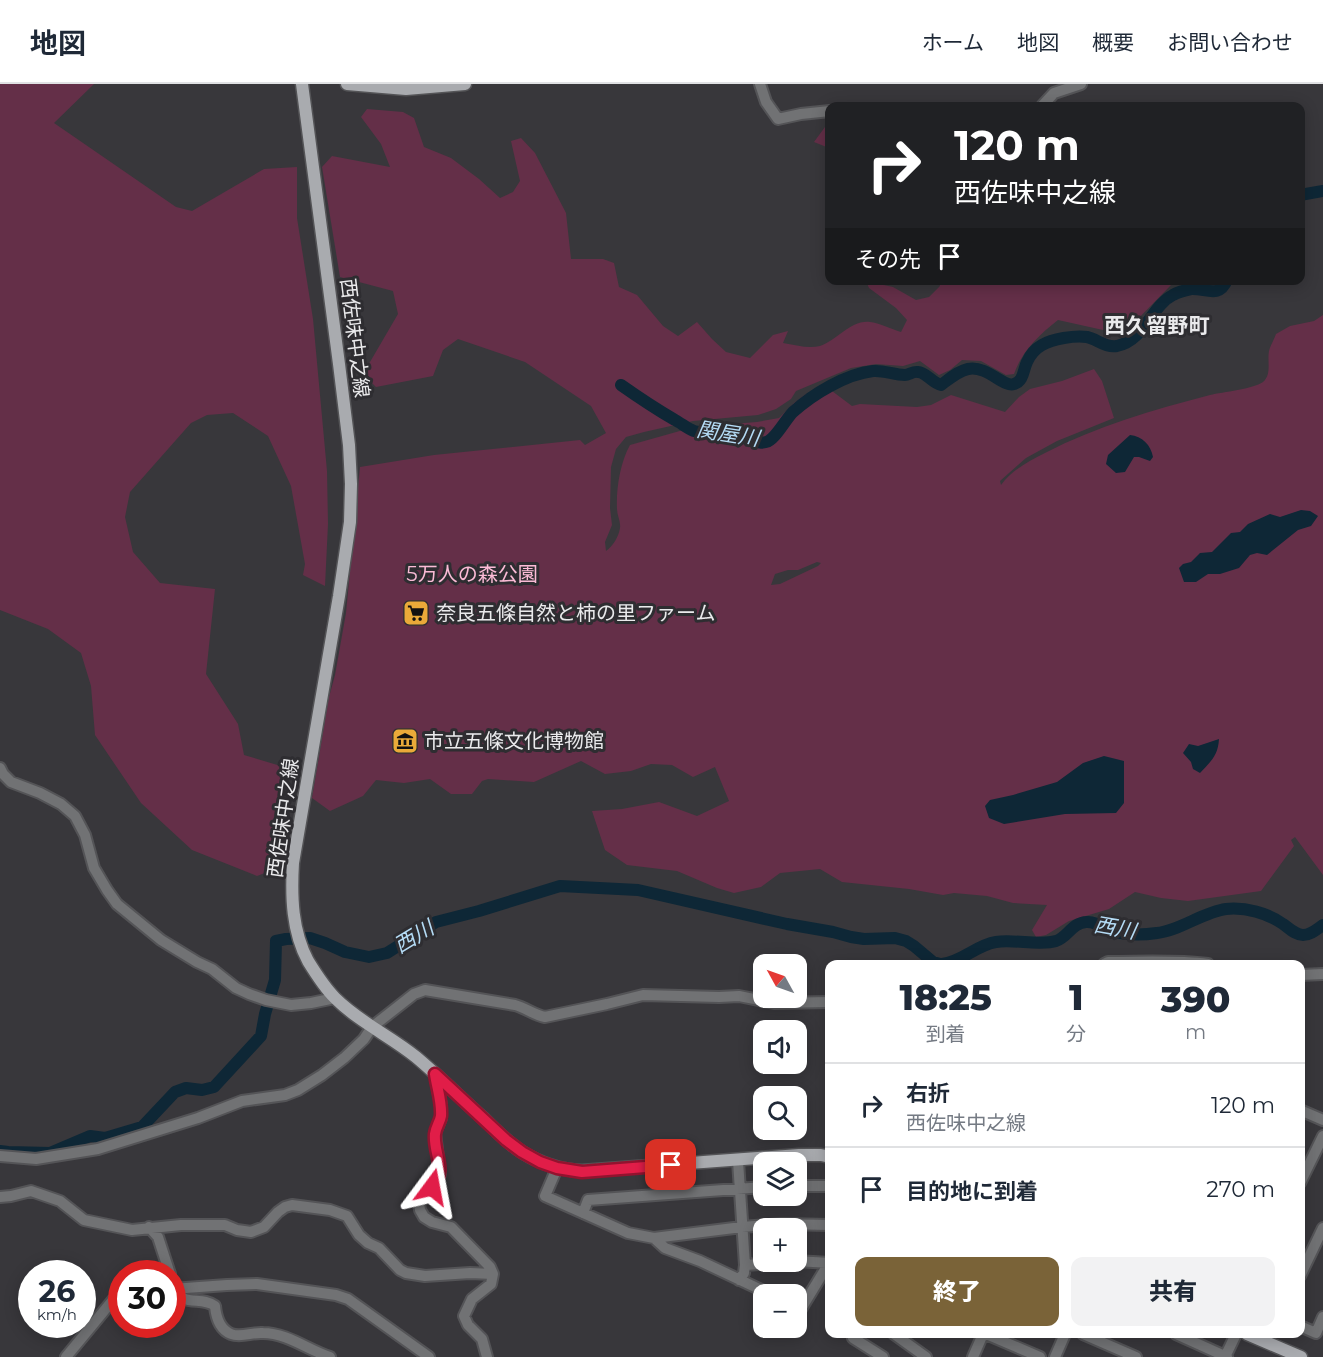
<!DOCTYPE html>
<html lang="ja">
<meta charset="utf-8">
<style>
:root{--surface:#fff;--page:#f2f2f3;--text:#1f2937;--muted:#747a83;--line:#e0e1e3;--accent:#7a6338}
body{margin:0;font-family:Montserrat,"Noto Sans JP",sans-serif;background:var(--page);color:var(--text);height:100vh;display:flex;flex-direction:column;font-size:22px;white-space:nowrap}
*{box-sizing:border-box;margin:0}
p{font-size:20px;color:var(--muted)}
.icon{flex:none;width:33px;height:33px;fill:none;stroke:currentColor;stroke-width:2;stroke-linecap:round;stroke-linejoin:round}
.map{position:relative;flex:1;overflow:hidden}
.side{position:absolute;left:825px;top:876px;width:480px;height:378px;display:flex;flex-direction:column;background:var(--surface);border-radius:12px;box-shadow:0 3px 15px #0003}
.side>*{flex:none}
.top-card{position:absolute;left:825px;top:18px;width:480px;height:183px;border-radius:12px;box-shadow:0 3px 15px #0003;background:#202124;color:#fff;overflow:hidden}
.needle{width:39px;rotate:310deg}
.buttons{position:absolute;left:753px;top:870px;display:grid;gap:12px}
.buttons a{display:grid;place-items:center;width:54px;height:54px;border-radius:12px;background:var(--surface);box-shadow:0 3px 15px #0003;font-size:30px}
.speed{position:absolute;left:18px;top:1176px;display:flex;gap:12px;font-size:30px;font-weight:700;text-align:center}
.speed>*{display:grid;place-content:center;width:78px;height:78px;border-radius:50%;background:var(--surface);box-shadow:0 3px 15px #0003;line-height:1}
.speed small{font-size:15px;font-weight:400}
.speed .limit{border:9px solid #d22;background:#fff;color:#111}
.pin{position:absolute;display:grid;place-items:center;width:51px;height:51px;color:#fff;margin:-26px;border-radius:12px;box-shadow:0 3px 9px #0006}
.me{position:absolute;width:66px;margin:-33px;rotate:13deg;stroke-linejoin:round;filter:drop-shadow(0 0 4px #0008)}
.turn{display:flex;align-items:center;gap:21px;height:126px;padding:0 30px;font-size:27px}
.turn .icon{width:78px;height:78px;stroke-width:2.5}
.turn b{display:block;font-size:42px;line-height:51px}
.then{display:flex;align-items:center;height:57px;padding:0 30px;background:#0003;gap:12px;font-size:22px}
.eta{display:flex;justify-content:space-evenly;align-items:center;height:102px;text-align:center}
.eta b{font-size:36px;font-weight:800;line-height:42px}
.cta{display:flex;gap:12px;margin-top:auto;padding:12px 30px}
.cta a{flex:1;height:69px;border-radius:12px;background:var(--accent);color:#fff;font-size:24px;font-weight:800;line-height:69px;text-align:center}
.cta a+a{background:var(--page);color:var(--text)}
ul{padding:0;list-style:none}
li{display:flex;align-items:center;gap:18px;height:84px;padding:0 30px;border-top:2px solid var(--line)}
li div{flex:1}
li b{display:block;font-size:22px}
li em{font-style:normal}
header{display:flex;align-items:center;gap:36px;box-sizing:border-box;height:84px;padding:0 30px;background:var(--surface);border-bottom:2px solid var(--line)}
header strong{font-size:28px}
nav{display:flex;gap:33px;margin-inline-start:auto;font-size:21px}
.map>svg:first-child{display:block}
</style>
<header>
<strong>地図</strong>
<nav><a>ホーム</a><a>地図</a><a>概要</a><a>お問い合わせ</a></nav>
</header>
<div class="map">
<svg width="1323" height="1273" viewBox="0 0 1323 1273">
<rect width="100%" height="100%" fill="#38373b"/>
<path fill="#642f48" fill-rule="evenodd" d="M 0,0 L 94,0 L 54,39 L 176,123 L 192,127 L 264,85 L 297,83 L 297,134 L 313,235 L 327,387 L 328,440 L 325,502 L 303,491 L 305,480 L 291,402 L 268,352 L 233,329 L 207,331 L 191,339 L 130,408 L 125,433 L 133,468 L 160,499 L 215,505 L 206,590 L 238,640 L 244,671 L 284,683 L 270,787 L 257,792 L 192,766 L 141,719 L 95,651 L 91,602 L 81,569 L 48,545 L 0,526 Z
M 367,25 L 403,28 L 414,34 L 424,63 L 451,74 L 479,95 L 500,114 L 513,108 L 520,97 L 511,57 L 521,54 L 535,69 L 566,129 L 571,175 L 603,175 L 614,179 L 619,203 L 637,211 L 663,242 L 678,252 L 697,238 L 712,255 L 726,268 L 750,274 L 773,251 L 788,247 L 783,259 C 795,261 809,265 820,262 C 838,256 850,236 870,238 C 879,239 891,245 901,248 L 907,236 L 896,224 L 869,204 L 866,197 L 874,197 L 879,200 L 893,203 L 916,216 L 929,213 L 940,202 L 939,197 L 1182,197 L 1172,200 L 1132,241 L 1120,246 L 1103,246 L 1058,236 C 1039,251 1022,267 1014,290 L 1006,291 L 981,277 L 962,276 L 950,286 L 939,291 L 920,277 L 903,282 L 876,280 L 851,284 L 796,307 L 791,315 L 776,325 L 758,331 L 693,337 L 644,348 L 626,353 L 616,365 L 611,383 L 610,424 L 612,441 L 605,458 L 606,467 C 613,462 619,452 620,444 C 621,438 617,431 617,425 C 616,405 620,379 630,361 L 694,343 L 757,338 L 779,334 L 794,319 L 806,310 L 832,307 L 852,322 L 860,320 L 917,323 L 931,321 L 951,311 L 1005,328 L 1019,313 L 1030,305 L 1062,297 L 1094,285 L 1102,297 L 1114,334 L 1057,357 L 1026,374 L 1000,397 L 1001,401 C 1012,386 1029,377 1045,369 C 1097,342 1153,326 1210,311 C 1223,308 1253,305 1263,298 C 1272,290 1267,277 1269,267 C 1270,262 1274,256 1276,250 L 1290,242 L 1314,237 L 1323,231 L 1323,791 L 1295,753 L 1291,756 L 1294,762 L 1261,807 L 1188,817 L 1161,814 L 1135,808 L 1109,825 L 1069,837 L 1046,851 L 1036,853 L 1032,846 L 1047,821 L 1013,819 L 987,812 L 954,809 L 943,811 L 909,805 L 842,798 L 820,785 L 780,789 L 761,803 L 734,809 L 717,804 L 677,787 L 627,781 L 605,766 L 592,727 L 622,725 L 659,718 L 697,732 L 729,717 L 715,683 L 693,693 L 672,681 L 651,680 L 631,687 L 605,690 L 581,677 L 534,698 L 488,695 L 482,697 L 472,710 L 451,710 L 430,695 L 404,699 L 376,696 L 363,712 L 330,727 L 312,714 L 329,613 L 335,591 L 346,529 L 360,383 L 434,371 L 580,356 L 585,361 L 606,349 L 591,322 L 525,278 L 458,255 L 443,266 L 433,292 L 376,303 L 363,290 L 398,230 L 393,207 L 340,193 L 322,83 L 332,72 L 390,83 L 381,60 L 361,33 ZM 817,478 L 821,479 L 818,482 L 780,500 L 771,501 L 775,490 L 788,486 L 798,486 Z
M 825,43 L 829,45 L 829,64 L 814,58 Z"/>
<path fill="#0e2736" d="M 1130,351 C 1142,352 1151,361 1153,373 L 1150,377 L 1139,373 L 1134,373 L 1125,388 L 1116,389 L 1106,380 L 1108,371 Z
M 1301,426 L 1310,427 L 1318,432 L 1311,442 L 1298,446 L 1267,471 L 1257,469 L 1250,471 L 1239,484 L 1220,490 L 1208,490 L 1196,498 L 1184,498 L 1179,484 L 1183,480 L 1191,478 L 1200,469 L 1212,468 L 1231,449 L 1240,448 L 1248,440 L 1270,430 L 1280,433 Z
M 1219,655 C 1218,672 1211,677 1200,689 L 1193,685 L 1191,678 L 1183,669 L 1189,660 L 1198,662 Z
M 1104,672 L 1124,677 L 1124,719 L 1116,729 L 1065,730 L 1004,740 L 989,734 L 985,722 L 990,716 L 1013,711 L 1057,698 L 1083,679 Z"/>
<g fill="none" stroke-linecap="round" stroke-linejoin="round">
<path stroke="#0e2736" stroke-width="12" d="M 1300,111 L 1323,107
M 621,301 C 638,313 656,325 675,336 C 681,339 688,345 694,347 C 708,351 722,347 735,351 C 745,353 755,361 766,358 C 775,356 785,336 793,328 C 813,310 846,290 873,287 C 884,286 894,291 905,291 C 909,291 913,287 918,288 C 926,288 932,299 941,301 C 949,295 958,287 968,285 C 987,281 1004,304 1014,300 C 1024,297 1023,286 1027,278 C 1030,271 1035,265 1042,261 C 1052,255 1075,251 1087,253 C 1097,255 1105,264 1117,262 C 1145,256 1151,222 1173,211 C 1178,208 1186,206 1191,205 C 1206,204 1219,215 1227,196
M 942,880 C 962,878 976,861 996,858 C 1014,855 1041,862 1056,857 C 1067,854 1072,839 1086,838 C 1096,837 1103,844 1111,847 C 1125,851 1143,851 1157,849 C 1179,847 1203,828 1226,825 C 1245,823 1268,829 1283,840 C 1289,844 1295,851 1303,851 C 1311,851 1317,845 1323,841
M 0,1067 L 8,1068 L 50,1069 L 90,1052 L 105,1054 L 142,1043 L 175,1008 L 186,1004 L 202,1006 L 214,1003 L 261,952 L 265,930 L 275,896 L 276,857 L 286,855 L 310,854 L 325,859 L 345,868 L 369,873 L 387,869 L 436,838 L 479,827 L 560,802 L 638,806 L 787,840 L 833,848 L 851,853 L 864,855 L 895,854 L 906,857 L 914,862 L 933,878 L 940,880"/>
<g stroke="#545457" stroke-width="14">
<path id="minor" d="M 760,0 L 766,18 L 778,35 L 801,30 L 830,27
M 1042,22 L 1054,9 L 1081,0
M 0,684 L 3,690 L 11,698 L 40,709 L 61,720 L 75,732 L 85,751 L 94,784 L 107,806 L 117,820 L 161,856 L 197,878 L 212,885 L 236,904 L 249,910 L 266,916 L 291,921 L 311,919 L 335,914
M 1104,880 L 1108,878 C 1142,878 1175,876 1208,880
M 1300,891 L 1323,890
M 435,990 L 441,1021 L 441,1034 L 435,1049 L 440,1090 L 438,1097 L 422,1112 L 419,1119 L 420,1126 L 424,1133 L 432,1138 L 451,1143 L 490,1183 L 493,1190 L 491,1200 L 472,1215 L 464,1232 L 468,1241 L 482,1255 L 487,1273
M 1300,1026 L 1323,1036
M 0,1072 L 36,1075 L 98,1065 L 198,1034 L 242,1017 L 285,1011 L 298,1006 L 322,991 L 344,974 L 364,955 L 372,943 L 414,910 L 425,906 L 515,921 C 526,924 534,931 545,933 L 607,920 L 643,911 L 719,913 L 739,912 L 774,919 L 830,918
M 738,1077 L 745,1181 L 744,1189 L 739,1196
M 557,1084 L 545,1112 L 628,1149 L 654,1154 L 742,1143 L 782,1140 L 830,1141
M 1300,1099 L 1323,1052
M 796,1102 L 830,1102
M 0,1113 L 11,1112 L 31,1107 L 60,1117 L 84,1136 L 132,1146 L 181,1141 L 225,1141 L 237,1146 L 251,1148 L 264,1143 L 278,1128 L 285,1123 L 292,1121 L 330,1126 L 347,1132 L 359,1151 L 368,1159 L 379,1164 L 400,1186 L 406,1189 L 425,1192 L 470,1189 L 493,1190
M 583,1129 L 588,1116 L 764,1103
M 149,1143 L 158,1153 L 170,1190
M 654,1154 L 665,1164 L 700,1177 L 770,1210
M 796,1177 L 830,1179
M 745,1181 L 794,1178
M 1300,1192 L 1323,1144
M 172,1202 C 183,1225 200,1211 215,1222 C 216,1233 219,1245 231,1250 C 241,1254 252,1248 263,1249 C 287,1249 308,1266 330,1273
M 172,1205 L 227,1201 L 257,1200 L 336,1211 L 348,1215 L 429,1273
M 796,1223 L 801,1225 L 829,1179
M 1300,1242 L 1316,1249 L 1323,1233
M 855,1250 L 853,1254 L 883,1273
M 894,1250 L 926,1273
M 986,1250 L 1040,1273
M 1083,1250 L 1136,1273
M 1176,1250 L 1227,1273
M 66,1273 L 113,1216 L 122,1210
M 973,1273 L 983,1250
M 1055,1273 L 1065,1250
M 1225,1273 L 1236,1250"/>
</g>
<g stroke="#545457" stroke-width="15">
<path id="major" d="M 302,0 L 339,280 L 349,361 L 351,400 L 350,438 L 339,512 L 293,779 C 291,813 292,847 308,877 C 316,890 324,903 335,914 C 359,938 390,952 416,973 C 440,993 461,1015 484,1035 C 496,1047 508,1059 522,1068 C 541,1080 560,1086 582,1087 L 799,1071 L 821,1071 L 830,1073
M 347,0 L 406,5 L 465,0
M 1247,1250 L 1301,1273"/>
</g>
<use href="#minor" stroke="#717274" stroke-width="10"/>
<use href="#major" stroke="#a9abaf" stroke-width="12"/>
</g>
<g fill="none" stroke-linecap="round" stroke-linejoin="round">
<g stroke="#92132f" stroke-width="15">
<path id="route" d="M 432,1103 C 448,1087 433,1069 435,1050 C 436,1043 440,1038 441,1032 C 442,1018 437,1004 435,990 L 506,1056 L 522,1068 L 540,1078 L 557,1084 L 582,1088 L 671,1081"/>
</g>
<use href="#route" stroke="#e11d48" stroke-width="10"/>
</g>
<defs>
<g id="supermarket-square" transform="scale(1.35)"><rect x="-9" y="-9" width="18" height="18" rx="4" fill="#eaaa39" stroke="#2e2d31"/><path d="M-6-5.5h2.5l.6 2H6L4.5 2H-2.5L-4.4-4H-6ZM-1.5 3.2a1.3 1.3 0 1 0 .1 0ZM3 3.2a1.3 1.3 0 1 0 .1 0Z" fill="#111"/></g>
<g id="museum-square" transform="scale(1.35)"><rect x="-9" y="-9" width="18" height="18" rx="4" fill="#eaaa39" stroke="#2e2d31"/><path d="M0-6L6-3V-2H-6V-3ZM-5-1h2V3h-2ZM-1-1h2V3h-2ZM3-1h2V3H3ZM-6 4H6V6H-6Z" fill="#111"/></g>
</defs>
<g fill-rule="evenodd">
<use href="#supermarket-square" x="416" y="529"/>
<use href="#museum-square" x="405" y="657"/>
</g>
<g text-anchor="middle" stroke-width="6" stroke-linejoin="round" paint-order="stroke">
<g font-size="20" fill="#eaeaec" stroke="#2e2d31">
<text transform="translate(355 254) rotate(83)" y="7">西佐味中之線</text>
<text transform="translate(283 734) rotate(-82)" y="7">西佐味中之線</text>
</g>
<g font-size="20" fill="#fbbbd6" stroke="#2e2d31">
<text x="472" y="497">5万人の森公園</text>
</g>
<g font-size="20" fill="#eaeaec" stroke="#2e2d31" text-anchor="start">
<text x="436" y="536">奈良五條自然と柿の里ファーム</text>
<text x="424" y="664">市立五條文化博物館</text>
</g>
<g font-size="21" font-weight="bold" fill="#eaeaec" stroke="#2e2d31">
<text x="1157" y="249">西久留野町</text>
</g>
<g font-size="21" font-style="italic" fill="#b4dbf5" stroke="#2e2d31">
<text transform="translate(728 350) rotate(9)" y="7">関屋川</text>
<text transform="translate(1115 844) rotate(10)" y="7">西川</text>
<text transform="translate(414 853) rotate(-31)" y="7">西川</text>
</g>
</g>
</svg>
<div class="buttons">
<a><svg class="needle" viewBox="-14 -14 28 28"><path d="M0-13l5 13h-10z" fill="#e53935"/><path d="M0 13l5-13h-10z" fill="#747a83"/></svg></a>
<a><svg class="icon" aria-label="sound" viewBox="0 0 24 24"><path d="M4 9h4l5-4v14l-5-4H4zM17 9q2 3 0 6"/></svg></a>
<a><svg class="icon" aria-label="search" viewBox="0 0 24 24"><circle cx="10" cy="10" r="6"/><path d="M15 15l6 6"/></svg></a>
<a><svg class="icon" aria-label="layers" viewBox="0 0 24 24"><path d="M12 4l9 5-9 5-9-5zM3 14l9 5 9-5"/></svg></a>
<a>+</a>
<a>−</a>
</div>
<div class="speed"><div>26<small>km/h</small></div><div class="limit">30</div></div>
<div class="pin" style="left:671px;top:1081px;background:#d93025"><svg class="icon" aria-label="arrive" viewBox="0 0 24 24"><path d="M6 21V4h12l-3 4 3 4H6"/></svg></div>
<svg class="me" style="left:432px;top:1103px" viewBox="-20 -20 40 40"><path d="M0-17L14 15 0 8-14 15z" fill="#e11d48" stroke="#fff" stroke-width="4"/></svg>
<div class="top-card">
<div class="turn"><svg class="icon" aria-label="right" viewBox="0 0 24 24"><path d="M7 20v-9h11M14 6l5 5-5 5"/></svg><div><b>120 m</b>西佐味中之線</div></div>
<div class="then">その先<svg class="icon" aria-label="arrive" viewBox="0 0 24 24"><path d="M6 21V4h12l-3 4 3 4H6"/></svg></div>
</div>
<section class="side">
<div class="eta">
<div><b>18:25</b><p>到着</p></div>
<div><b>1</b><p>分</p></div>
<div><b>390</b><p>m</p></div>
</div>
<ul>
<li><svg class="icon" aria-label="right" viewBox="0 0 24 24"><path d="M7 20v-9h11M14 6l5 5-5 5"/></svg><div><b>右折</b><p>西佐味中之線</p></div><em>120 m</em></li>
<li><svg class="icon" aria-label="arrive" viewBox="0 0 24 24"><path d="M6 21V4h12l-3 4 3 4H6"/></svg><div><b>目的地に到着</b></div><em>270 m</em></li>
</ul>
<div class="cta"><a>終了</a><a>共有</a></div>
</section>
</div>
